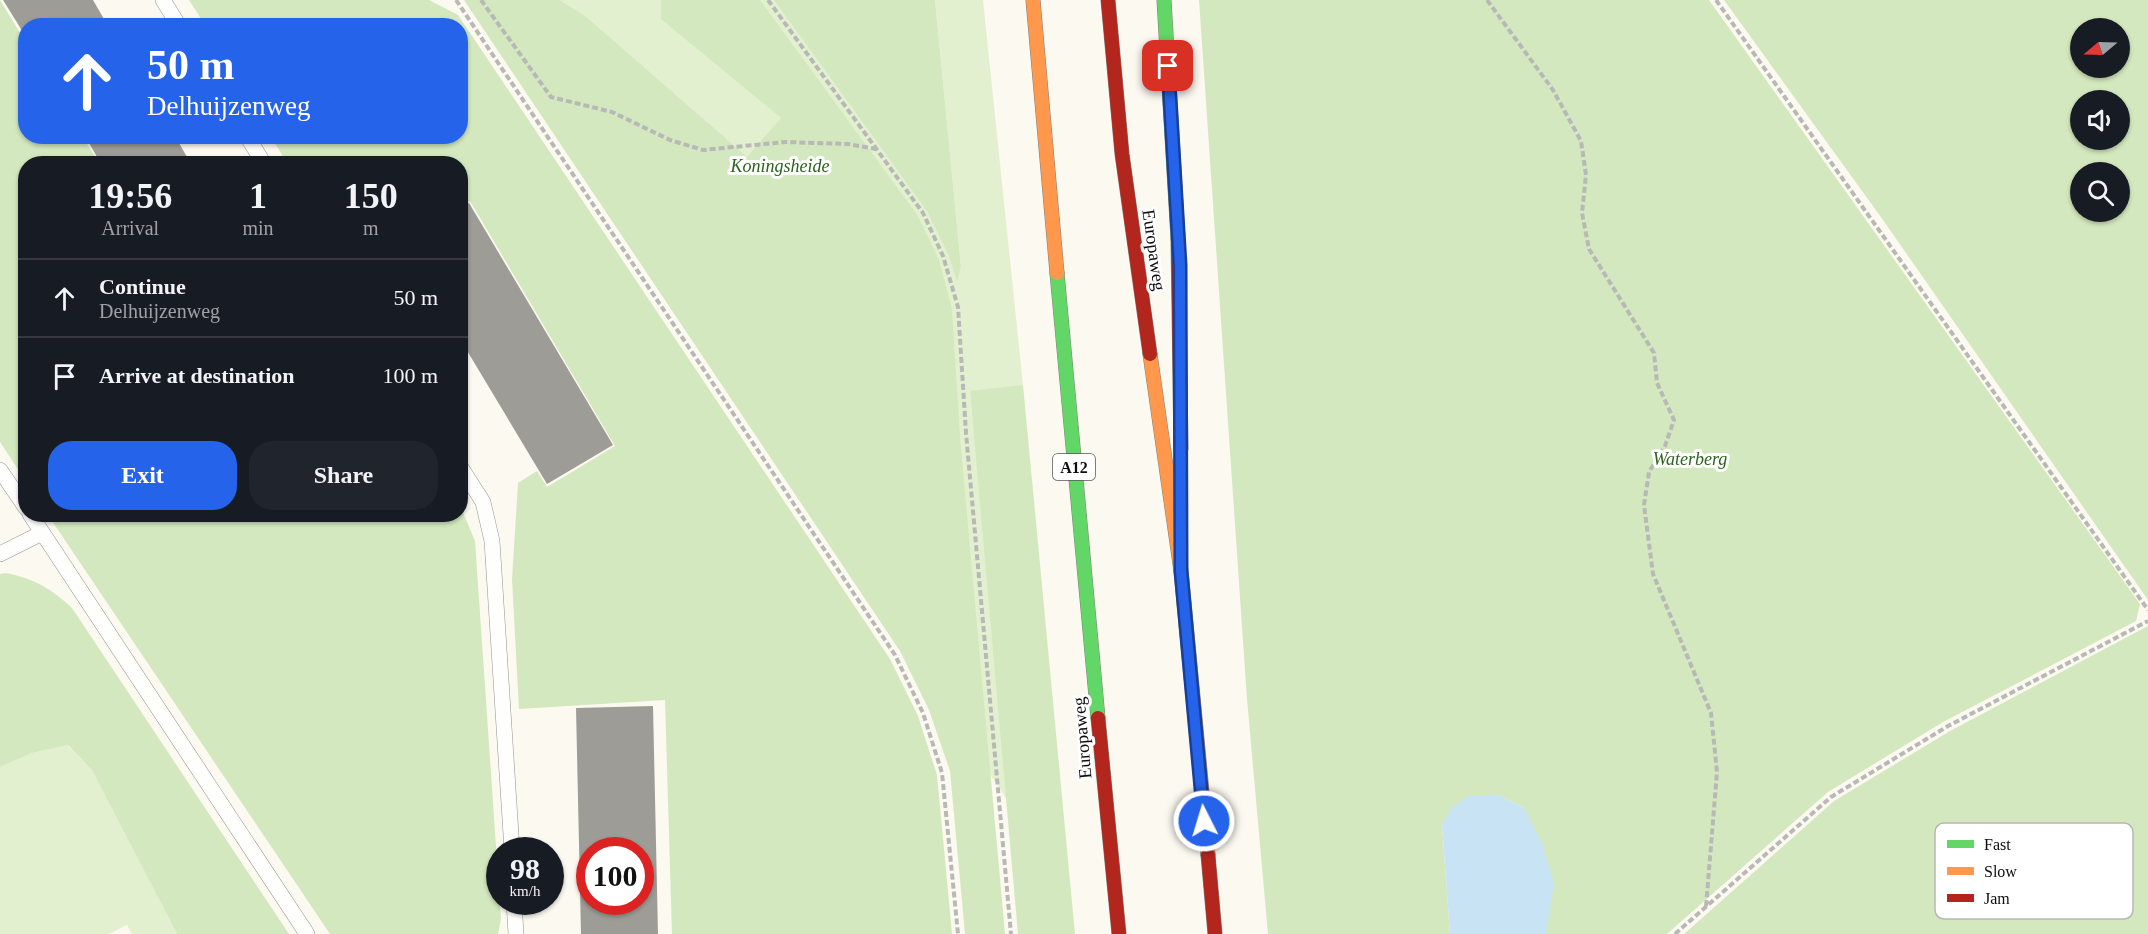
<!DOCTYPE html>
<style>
:root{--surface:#171b24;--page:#20242c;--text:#f1f3f6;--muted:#9ea1a6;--line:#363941;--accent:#2563eb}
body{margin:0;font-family:"Times New Roman",serif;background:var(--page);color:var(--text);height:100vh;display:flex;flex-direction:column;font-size:22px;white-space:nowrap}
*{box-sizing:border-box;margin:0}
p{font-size:20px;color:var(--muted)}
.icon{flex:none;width:33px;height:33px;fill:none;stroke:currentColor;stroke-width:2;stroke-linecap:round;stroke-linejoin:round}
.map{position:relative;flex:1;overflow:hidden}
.panel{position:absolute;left:18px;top:156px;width:450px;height:366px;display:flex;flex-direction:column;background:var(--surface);border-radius:24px;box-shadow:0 2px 4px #0004}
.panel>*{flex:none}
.top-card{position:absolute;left:18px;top:18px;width:450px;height:126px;border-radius:24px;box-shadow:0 2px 4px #0004;background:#2563eb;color:#fff;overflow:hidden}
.needle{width:39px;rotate:251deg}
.fabs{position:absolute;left:2070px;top:18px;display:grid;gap:12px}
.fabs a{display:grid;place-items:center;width:60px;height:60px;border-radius:50%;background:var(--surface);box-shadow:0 2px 4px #0004;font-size:30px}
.speed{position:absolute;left:486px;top:837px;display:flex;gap:12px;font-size:30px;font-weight:700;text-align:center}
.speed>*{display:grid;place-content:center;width:78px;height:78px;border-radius:50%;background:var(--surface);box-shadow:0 2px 4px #0004;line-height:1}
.speed small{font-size:15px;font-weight:400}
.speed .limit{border:9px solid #d22;background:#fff;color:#111}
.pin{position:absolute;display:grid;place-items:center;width:51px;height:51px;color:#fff;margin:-26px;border-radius:12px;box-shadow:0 3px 9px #0006}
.me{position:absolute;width:66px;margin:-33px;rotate:355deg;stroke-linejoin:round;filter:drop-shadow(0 0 4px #0008)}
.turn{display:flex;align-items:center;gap:21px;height:126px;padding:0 30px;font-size:27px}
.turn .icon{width:78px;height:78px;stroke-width:2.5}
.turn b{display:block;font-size:42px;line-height:51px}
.eta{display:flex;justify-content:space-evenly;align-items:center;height:102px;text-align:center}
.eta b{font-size:36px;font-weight:600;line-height:42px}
.action{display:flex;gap:12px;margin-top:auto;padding:12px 30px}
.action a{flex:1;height:69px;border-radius:24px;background:var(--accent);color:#fff;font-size:24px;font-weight:600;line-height:69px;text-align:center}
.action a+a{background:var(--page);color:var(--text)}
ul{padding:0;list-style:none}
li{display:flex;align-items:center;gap:18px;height:78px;padding:0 30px;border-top:2px solid var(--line)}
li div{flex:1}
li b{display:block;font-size:22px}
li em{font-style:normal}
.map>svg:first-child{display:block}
</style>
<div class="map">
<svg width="2148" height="934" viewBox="0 0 2148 934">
<rect width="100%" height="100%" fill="#fbf9f0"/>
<path fill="#e3f0d0" d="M 470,0 L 930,0 L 958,275 L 961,267 L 935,0 L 983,0 L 1023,385 L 970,392 L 1012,807 Z
M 67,745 L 92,769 L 177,934 L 132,934 L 127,925 L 109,934 L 0,934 L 0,767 L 32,753 Z"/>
<path fill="#d3e8be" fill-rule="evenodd" d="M 0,0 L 25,41 L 26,136 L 83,137 L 99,163 L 26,164 L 25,480 L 0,442 Z
M 189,0 L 429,0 L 458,15 L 890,659 L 918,716 L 937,775 L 952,934 L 672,934 L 665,700 L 519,709 L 512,579 L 518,483 L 537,471 L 547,487 L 615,446 L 470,201 L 461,206 L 460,164 L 287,163 L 271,137 L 460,136 L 460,26 L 205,25 Z
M 464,0 L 559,0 L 584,15 L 747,157 L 781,118 L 661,19 L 661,0 L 760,0 L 918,216 L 939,260 L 952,309 L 960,437 L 1005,934 L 965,934 L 950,771 L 929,710 L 900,651 Z
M 774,0 L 935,0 L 961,267 L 957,281 L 949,256 L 927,211 Z
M 1199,0 L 1709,0 L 2140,604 L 2136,621 L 1943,722 L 1828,792 L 1667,934 L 1546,934 L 1524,808 L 1499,795 L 1471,795 L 1442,825 L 1450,934 L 1268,934 L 1247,699 Z
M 1724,0 L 2148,0 L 2148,600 L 1883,220 ZM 2080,28 L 2120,28 L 2120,68 L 2080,68 ZM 2080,100 L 2120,100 L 2120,140 L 2080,140 ZM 2080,172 L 2120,172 L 2120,212 L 2080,212 Z
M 1023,385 L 1075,934 L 1018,934 L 970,391 Z
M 461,508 L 475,541 L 501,919 L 498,934 L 330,934 L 48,515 L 460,514 Z
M 6,573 C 33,578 52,589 72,608 L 289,934 L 177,934 L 92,770 L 68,745 L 32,753 L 0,767 L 0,574 Z
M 2148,626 L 2148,934 L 1684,934 L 1834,801 L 1950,731 Z"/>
<path fill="#c7e3f4" d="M 1471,795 L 1499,795 L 1524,808 L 1542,843 L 1554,883 L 1546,934 L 1450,934 L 1442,825 L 1451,808 Z"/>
<path fill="#9e9c96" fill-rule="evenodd" d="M 3,0 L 93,0 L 108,26 L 26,26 L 26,37 Z
M 85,136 L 175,136 L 191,164 L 101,164 Z
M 469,203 L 613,445 L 547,484 L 460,339 L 460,208 Z
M 653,706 L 658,934 L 581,934 L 576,708 ZM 590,850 L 640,850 L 640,902 L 590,902 Z"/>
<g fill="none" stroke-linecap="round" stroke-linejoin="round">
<g stroke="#94938f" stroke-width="16">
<path id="lane" d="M 163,0 L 179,26
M 247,136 L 264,164
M 460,466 L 483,502 L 492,541 L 512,850
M 0,470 L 26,508
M 30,514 L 307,934
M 0,554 L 42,533
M 514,902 L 516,934"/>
</g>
<g stroke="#81817c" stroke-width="15">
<path id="fast" d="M 1164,0 L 1178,239
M 1057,273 L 1098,718"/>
</g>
<g stroke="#81817c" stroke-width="15">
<path id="slow" d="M 1033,0 L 1057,273
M 1150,354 L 1181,571 L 1208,855"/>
</g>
<g stroke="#81817c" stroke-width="15">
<path id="jam" d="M 1108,0 L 1122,154 L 1150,354
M 1178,239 L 1181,449
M 1098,718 L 1119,934
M 1208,855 L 1215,934"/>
</g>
<path stroke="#b8b8b6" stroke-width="4" stroke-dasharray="6 3" stroke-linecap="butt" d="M 456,0 L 895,655 L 923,713 L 942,773 L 958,934
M 481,0 L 551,97 L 612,112 L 670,140 L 703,150 L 785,142 L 848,144 L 876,149
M 768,0 L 923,213 L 943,256 L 958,307 L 966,433 L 1011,934
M 1487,0 L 1553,90 L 1581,141 L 1586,175 L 1582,213 L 1589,249 L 1654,353 L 1657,383 L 1674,420 L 1665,446 L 1649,472 L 1644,505 L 1653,574 L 1711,713 L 1717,772 L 1706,907
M 1716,0 L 2148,610
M 1675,934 L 1831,797 L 1948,726 L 2148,621"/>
<use href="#lane" stroke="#fefefd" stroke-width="15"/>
<use href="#fast" stroke="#63d668" stroke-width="14"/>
<use href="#slow" stroke="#ff974d" stroke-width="14"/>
<use href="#jam" stroke="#b3261e" stroke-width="14"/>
</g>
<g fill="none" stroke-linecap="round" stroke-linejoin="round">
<g stroke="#184099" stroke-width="15">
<path id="route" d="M 1168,66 L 1180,265 L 1181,571 L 1204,821"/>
</g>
<use href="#route" stroke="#2563eb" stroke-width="10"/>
</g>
<g text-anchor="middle" stroke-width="6" stroke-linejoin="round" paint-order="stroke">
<rect fill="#fff" stroke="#565656" stroke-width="1.5" x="1053" y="454" width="42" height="26" rx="4.5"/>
<g font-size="16" font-weight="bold" fill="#0d0d0d">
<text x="1074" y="473">A12</text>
</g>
<g font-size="18" font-style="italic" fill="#2a641d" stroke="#fff">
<text x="780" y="172">Koningsheide</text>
<text x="1690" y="465">Waterberg</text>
</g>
<g font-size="18" fill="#0d0d0d" stroke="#fff">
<text transform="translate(1154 250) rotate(82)" y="6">Europaweg</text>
<text transform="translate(1082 738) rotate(-95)" y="6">Europaweg</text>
</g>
</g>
<rect x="1935" y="823" width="198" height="96" rx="9" fill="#fff" stroke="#b6b6b6" stroke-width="1.5"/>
<rect x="1947" y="840" width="27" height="8" fill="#63d668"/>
<rect x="1947" y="867" width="27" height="8" fill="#ff974d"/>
<rect x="1947" y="894" width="27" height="8" fill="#b3261e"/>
<g font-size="16" fill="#0d0d0d">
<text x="1984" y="850">Fast</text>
<text x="1984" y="877">Slow</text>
<text x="1984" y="904">Jam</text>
</g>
</svg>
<div class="fabs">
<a><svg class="needle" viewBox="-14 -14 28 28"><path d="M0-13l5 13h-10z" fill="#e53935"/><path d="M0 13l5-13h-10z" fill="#9ea1a6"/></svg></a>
<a><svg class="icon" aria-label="sound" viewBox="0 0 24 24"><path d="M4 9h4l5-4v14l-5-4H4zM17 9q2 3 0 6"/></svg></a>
<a><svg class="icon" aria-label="search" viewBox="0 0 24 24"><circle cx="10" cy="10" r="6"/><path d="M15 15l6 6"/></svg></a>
</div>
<div class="speed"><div>98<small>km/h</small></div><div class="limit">100</div></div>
<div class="pin" style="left:1168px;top:66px;background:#d93025"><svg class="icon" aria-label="arrive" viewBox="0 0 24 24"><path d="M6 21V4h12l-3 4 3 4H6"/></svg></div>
<svg class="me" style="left:1204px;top:821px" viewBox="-20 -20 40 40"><circle r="17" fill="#2563eb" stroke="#fff" stroke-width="3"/><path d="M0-11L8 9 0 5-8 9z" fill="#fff"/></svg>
<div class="top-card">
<div class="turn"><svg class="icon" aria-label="ahead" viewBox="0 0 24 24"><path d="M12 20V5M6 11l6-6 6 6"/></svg><div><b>50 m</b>Delhuijzenweg</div></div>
</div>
<section class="panel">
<div class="eta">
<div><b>19:56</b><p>Arrival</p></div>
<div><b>1</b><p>min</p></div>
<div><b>150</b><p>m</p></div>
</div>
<ul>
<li><svg class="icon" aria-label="ahead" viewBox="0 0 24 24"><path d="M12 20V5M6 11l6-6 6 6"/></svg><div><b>Continue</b><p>Delhuijzenweg</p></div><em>50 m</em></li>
<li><svg class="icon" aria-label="arrive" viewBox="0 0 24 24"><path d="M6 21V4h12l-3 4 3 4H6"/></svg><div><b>Arrive at destination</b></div><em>100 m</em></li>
</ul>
<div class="action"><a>Exit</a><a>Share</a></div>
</section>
</div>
